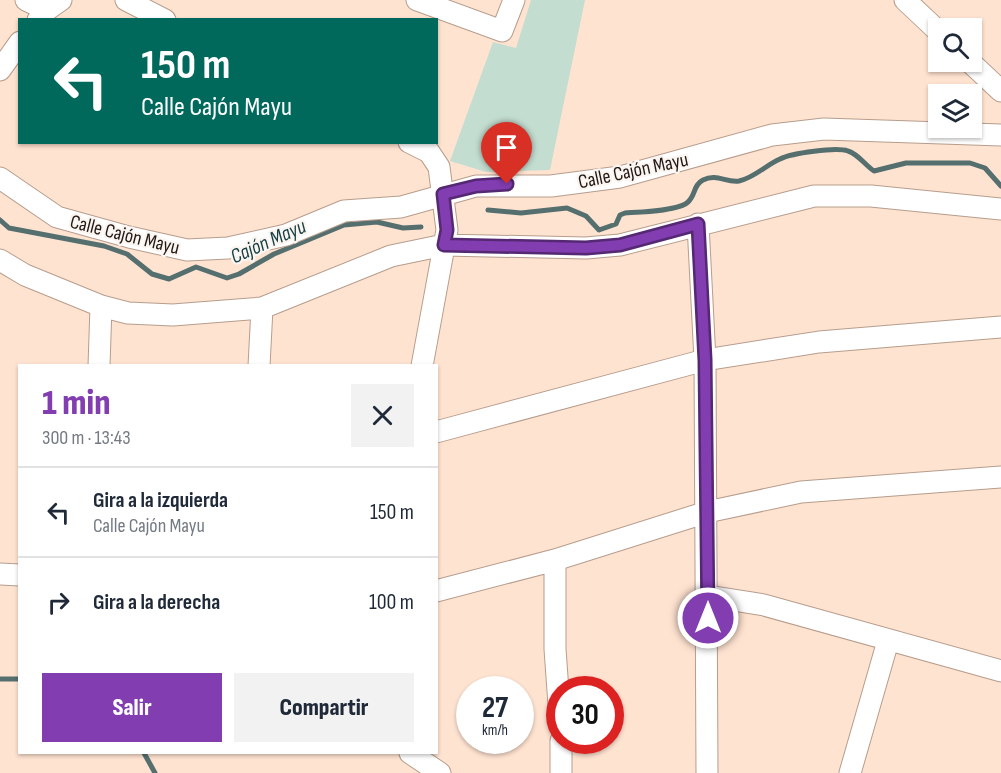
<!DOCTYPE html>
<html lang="es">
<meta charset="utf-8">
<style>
:root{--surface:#fff;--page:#f2f2f3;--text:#1f2937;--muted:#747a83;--line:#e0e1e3;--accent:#823db0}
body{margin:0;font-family:"Sofia Sans Condensed",sans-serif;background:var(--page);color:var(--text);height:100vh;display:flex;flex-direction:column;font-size:22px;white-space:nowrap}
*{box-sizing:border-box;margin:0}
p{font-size:20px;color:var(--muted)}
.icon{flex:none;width:33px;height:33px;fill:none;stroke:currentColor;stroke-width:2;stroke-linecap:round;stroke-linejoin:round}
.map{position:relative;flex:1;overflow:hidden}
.panel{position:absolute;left:18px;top:364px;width:420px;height:390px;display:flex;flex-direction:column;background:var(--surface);border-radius:0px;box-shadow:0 2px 4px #0004}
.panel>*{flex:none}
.hud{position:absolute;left:18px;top:18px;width:420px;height:126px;border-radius:0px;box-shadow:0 2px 4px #0004;background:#00695c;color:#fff;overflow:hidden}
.fabs{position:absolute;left:928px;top:18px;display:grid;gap:12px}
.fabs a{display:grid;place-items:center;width:54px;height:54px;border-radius:0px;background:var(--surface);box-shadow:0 2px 4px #0004;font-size:30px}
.speed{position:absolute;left:456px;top:676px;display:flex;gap:12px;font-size:30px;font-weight:700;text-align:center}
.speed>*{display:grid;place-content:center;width:78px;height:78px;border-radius:50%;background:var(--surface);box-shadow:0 2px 4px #0004;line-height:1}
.speed small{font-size:15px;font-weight:400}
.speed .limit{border:9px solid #d22;background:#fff;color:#111}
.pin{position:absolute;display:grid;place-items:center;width:51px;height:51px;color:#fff;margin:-62px -26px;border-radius:50% 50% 50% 0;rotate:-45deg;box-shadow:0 0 6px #0007}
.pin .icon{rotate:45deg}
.me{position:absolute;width:66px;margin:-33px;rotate:0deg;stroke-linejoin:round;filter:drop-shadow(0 0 4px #0008)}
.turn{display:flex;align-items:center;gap:21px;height:126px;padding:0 24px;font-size:27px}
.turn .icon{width:78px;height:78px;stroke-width:2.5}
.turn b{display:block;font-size:42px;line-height:51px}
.round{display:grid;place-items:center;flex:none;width:63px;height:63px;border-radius:0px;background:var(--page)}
.headline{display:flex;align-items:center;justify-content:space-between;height:102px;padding:0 24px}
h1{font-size:36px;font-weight:800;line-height:45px;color:var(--accent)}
.cta{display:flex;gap:12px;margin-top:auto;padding:12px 24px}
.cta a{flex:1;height:69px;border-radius:0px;background:var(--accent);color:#fff;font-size:24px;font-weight:800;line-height:69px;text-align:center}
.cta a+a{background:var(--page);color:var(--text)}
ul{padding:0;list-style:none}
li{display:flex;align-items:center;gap:18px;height:90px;padding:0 24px;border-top:2px solid var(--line)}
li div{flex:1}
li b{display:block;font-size:22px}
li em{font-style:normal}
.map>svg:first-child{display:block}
</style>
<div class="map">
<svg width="1001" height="773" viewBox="0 0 1001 773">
<rect width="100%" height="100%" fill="#ffe3d1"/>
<path fill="#c3ddd0" d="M 531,0 L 585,0 L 550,170 L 486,172 L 450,161 L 493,42 L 516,48 Z"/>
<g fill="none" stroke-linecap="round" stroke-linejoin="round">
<path stroke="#556f6f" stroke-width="5" d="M 488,210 L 521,213 L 567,208 L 586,216 L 599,230 L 616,224 L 620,215 L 625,213 C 640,212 679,211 688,202 C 696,195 693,185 703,180 C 717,173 726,183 739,181 C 754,178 766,165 780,159 C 792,153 836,147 848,151 C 858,154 865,165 874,171 L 906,163 L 970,163 L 985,168 L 1001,186
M 0,220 L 9,228 L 104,246 L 127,254 L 152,274 L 169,279 L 196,267 L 227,278 L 239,274 L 274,254 L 344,225 L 377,222 L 403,228 L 421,227
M 0,679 L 20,679
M 144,753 L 155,773"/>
<g stroke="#b79d8c" stroke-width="23">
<path id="minor" d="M 26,0 L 47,10
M 126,0 L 165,20
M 417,0 L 502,31 L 514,0
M 905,0 L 939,32
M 38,20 L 47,10 L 61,0
M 970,62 L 1001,91
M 0,70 L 20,42
M 409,142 L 429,152 L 439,167 L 447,230 L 422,366
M 0,178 L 57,217 L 129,237 L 187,250 L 228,248 L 286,235 L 344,211 L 401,207 L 476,186 L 551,186 L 620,177 L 772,135 L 824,129 L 1001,135
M 698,224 L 705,360 L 707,773
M 0,260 L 25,275 L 101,306 L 128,313 L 173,315 L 262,308 L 391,256 L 444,245 L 586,248 L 620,245 L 814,196 L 871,196 L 1001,209
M 99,366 L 101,306
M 259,366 L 262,308
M 436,432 L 705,360 L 819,342 L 1001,327
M 555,560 L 555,649 L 560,719
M 0,574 L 20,575
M 436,591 L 555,560 L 707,512 L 801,492 L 1001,477
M 708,596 L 764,605 L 1001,671
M 410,753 L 440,773
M 561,773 L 561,741
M 850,773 L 888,641"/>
</g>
<use href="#minor" stroke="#fff" stroke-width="21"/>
</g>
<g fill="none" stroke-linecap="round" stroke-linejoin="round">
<g stroke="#542872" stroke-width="15">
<path id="route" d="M 507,184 L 476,186 L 443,194 L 447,230 L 444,245 L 586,248 L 620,245 L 698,224 L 705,360 L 708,618"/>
</g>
<use href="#route" stroke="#823db0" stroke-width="10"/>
</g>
<g text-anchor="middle" stroke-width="4.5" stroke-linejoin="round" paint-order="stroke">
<g font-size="20" fill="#231913" stroke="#fbf5f2">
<text transform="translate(633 170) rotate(-12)" y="7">Calle Cajón Mayu</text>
<text transform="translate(125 234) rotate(14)" y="7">Calle Cajón Mayu</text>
</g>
<g font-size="21" font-style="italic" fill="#163f42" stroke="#fbf5f2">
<text transform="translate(268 241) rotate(-24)" y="7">Cajón Mayu</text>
</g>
</g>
</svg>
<div class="fabs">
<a><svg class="icon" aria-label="search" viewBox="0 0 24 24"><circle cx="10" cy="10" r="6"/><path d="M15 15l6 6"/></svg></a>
<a><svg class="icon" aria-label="layers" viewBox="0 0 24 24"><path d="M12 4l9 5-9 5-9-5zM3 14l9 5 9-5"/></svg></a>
</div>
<div class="speed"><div>27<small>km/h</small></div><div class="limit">30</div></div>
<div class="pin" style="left:507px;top:184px;background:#d93025"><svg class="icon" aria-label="arrive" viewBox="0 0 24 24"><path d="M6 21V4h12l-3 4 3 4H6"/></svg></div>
<svg class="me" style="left:708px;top:618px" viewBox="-20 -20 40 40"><circle r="17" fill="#823db0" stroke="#fff" stroke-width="3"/><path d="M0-11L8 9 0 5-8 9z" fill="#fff"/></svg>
<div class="hud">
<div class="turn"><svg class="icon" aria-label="left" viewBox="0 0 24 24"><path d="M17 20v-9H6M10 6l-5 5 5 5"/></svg><div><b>150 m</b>Calle Cajón Mayu</div></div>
</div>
<section class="panel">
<div class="headline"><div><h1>1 min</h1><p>300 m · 13:43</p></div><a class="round"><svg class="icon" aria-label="close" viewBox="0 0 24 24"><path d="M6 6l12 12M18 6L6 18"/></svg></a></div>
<ul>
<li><svg class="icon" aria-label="left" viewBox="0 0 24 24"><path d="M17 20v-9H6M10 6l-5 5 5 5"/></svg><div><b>Gira a la izquierda</b><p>Calle Cajón Mayu</p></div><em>150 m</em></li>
<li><svg class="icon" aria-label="right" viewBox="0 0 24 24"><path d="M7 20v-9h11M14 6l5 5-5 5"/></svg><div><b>Gira a la derecha</b></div><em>100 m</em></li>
</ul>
<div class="cta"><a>Salir</a><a>Compartir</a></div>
</section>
</div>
